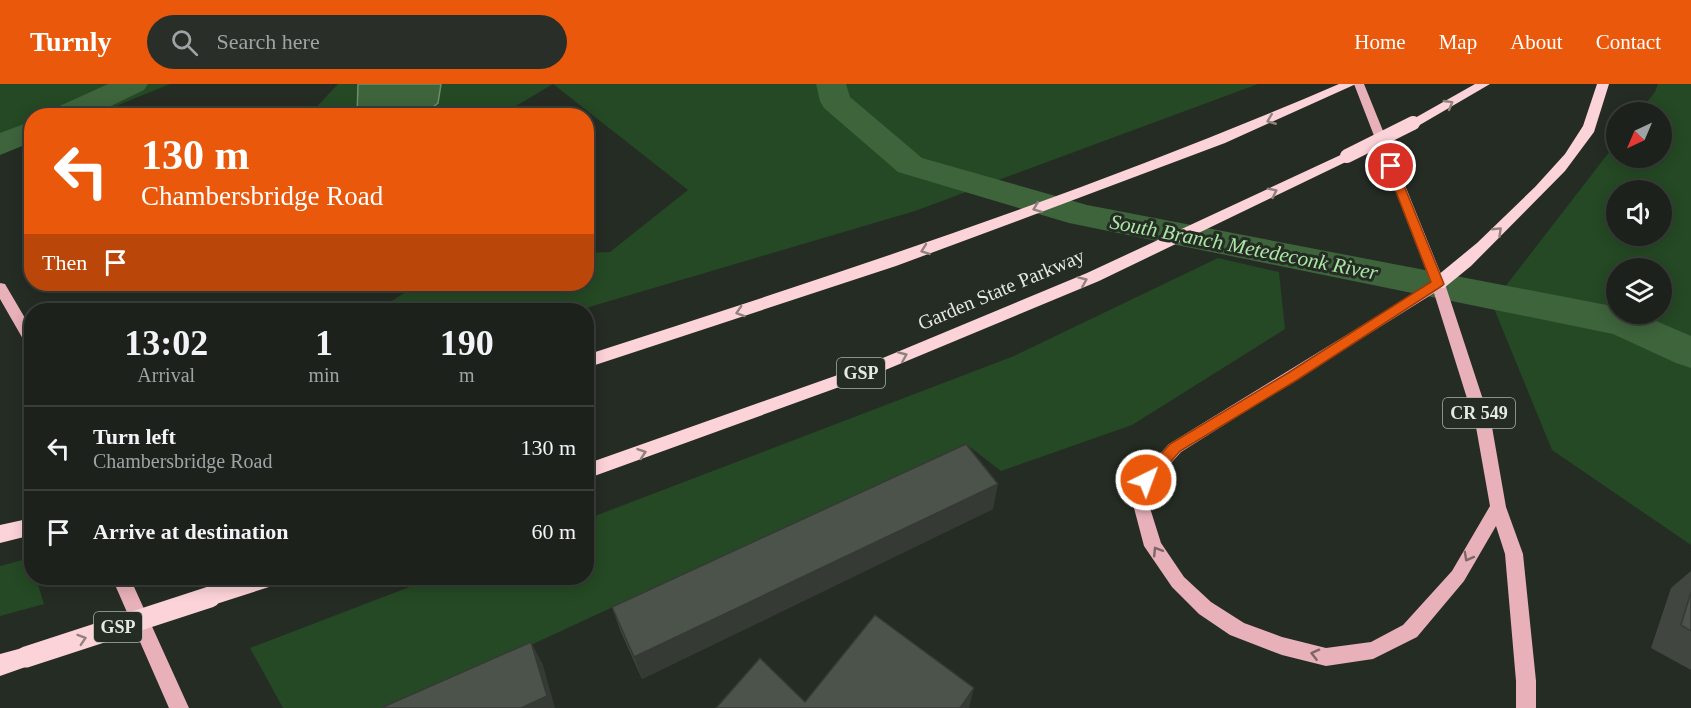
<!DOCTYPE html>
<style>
:root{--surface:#1c211b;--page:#292e28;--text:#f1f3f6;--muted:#a0a3a3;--line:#3a3e3a;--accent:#ea580c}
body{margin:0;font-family:Georgia,serif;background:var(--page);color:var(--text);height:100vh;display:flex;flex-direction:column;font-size:22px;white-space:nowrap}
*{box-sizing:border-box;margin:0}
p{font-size:20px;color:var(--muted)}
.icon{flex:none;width:33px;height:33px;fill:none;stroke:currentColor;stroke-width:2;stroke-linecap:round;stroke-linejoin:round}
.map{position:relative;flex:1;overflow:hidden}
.panel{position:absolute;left:24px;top:219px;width:570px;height:282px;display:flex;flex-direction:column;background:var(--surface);border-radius:24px;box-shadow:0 3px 15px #0003,0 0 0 2px var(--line)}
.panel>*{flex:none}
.guide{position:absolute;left:24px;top:24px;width:570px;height:183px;border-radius:24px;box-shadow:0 3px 15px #0003,0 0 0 2px var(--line);background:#ea580c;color:#fff;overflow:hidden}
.needle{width:39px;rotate:224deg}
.fabs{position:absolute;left:1606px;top:18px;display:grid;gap:12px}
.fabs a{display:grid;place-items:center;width:66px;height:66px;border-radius:50%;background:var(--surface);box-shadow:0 3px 15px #0003,0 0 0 2px var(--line);font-size:30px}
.pin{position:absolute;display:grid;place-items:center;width:51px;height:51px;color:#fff;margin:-26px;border:3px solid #fff;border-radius:50%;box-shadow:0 2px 6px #0007}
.me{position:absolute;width:66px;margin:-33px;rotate:42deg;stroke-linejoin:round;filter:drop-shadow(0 0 4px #0008)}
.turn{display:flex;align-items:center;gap:21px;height:126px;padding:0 18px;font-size:27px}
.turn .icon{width:78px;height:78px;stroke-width:2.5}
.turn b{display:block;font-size:42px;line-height:51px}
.then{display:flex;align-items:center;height:57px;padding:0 18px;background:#0003;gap:12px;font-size:22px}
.eta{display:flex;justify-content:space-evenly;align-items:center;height:102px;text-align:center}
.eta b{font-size:36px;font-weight:600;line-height:42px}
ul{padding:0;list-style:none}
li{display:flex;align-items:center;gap:18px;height:84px;padding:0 18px;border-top:2px solid var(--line)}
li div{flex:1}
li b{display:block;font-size:22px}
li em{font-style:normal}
header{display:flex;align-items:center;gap:36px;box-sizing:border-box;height:84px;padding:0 30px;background:var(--accent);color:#fff}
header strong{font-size:28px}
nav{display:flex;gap:33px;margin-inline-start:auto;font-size:21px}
.search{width:420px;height:54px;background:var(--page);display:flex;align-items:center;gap:15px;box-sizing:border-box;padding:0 21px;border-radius:33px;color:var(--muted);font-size:22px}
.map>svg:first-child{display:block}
</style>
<header>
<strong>Turnly</strong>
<div class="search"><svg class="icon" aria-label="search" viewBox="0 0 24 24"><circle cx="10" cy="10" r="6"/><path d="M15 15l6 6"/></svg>Search here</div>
<nav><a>Home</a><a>Map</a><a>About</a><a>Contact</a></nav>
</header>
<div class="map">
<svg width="1691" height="624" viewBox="0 0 1691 624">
<rect width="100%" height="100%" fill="#252c24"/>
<path fill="#254924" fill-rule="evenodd" d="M 0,0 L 170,0 L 94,31 L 32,32 L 31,57 L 0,70 Z
M 338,0 L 358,0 L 357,31 L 309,31 Z
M 441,0 L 1258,0 L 915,127 L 579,226 L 378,226 L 418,200 L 586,200 L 587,169 L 610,168 L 688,106 L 553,0 L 501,31 L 423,31 L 438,19 Z
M 1658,0 L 1691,0 L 1691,461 L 1552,366 L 1486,205 L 1501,208 L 1617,58 L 1617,74 L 1662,74 L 1662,28 L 1639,28 L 1655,8 ZM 1617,106 L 1662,106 L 1662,152 L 1617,152 ZM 1662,184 L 1662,230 L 1617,230 L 1617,184 Z
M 1218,174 L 1279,188 L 1285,245 L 1132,341 L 1001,387 L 966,360 L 394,624 L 283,624 L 250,564 L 433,494 L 586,494 L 587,435 L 1014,272 Z
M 30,474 L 32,494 L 36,494 L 44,520 L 0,532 L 0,482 Z"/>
<path fill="#3e643c" stroke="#708c6e" stroke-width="1.5" d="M 358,0 L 441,0 L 438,19 L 423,31 L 357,32 Z"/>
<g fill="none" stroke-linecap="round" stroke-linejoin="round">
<path fill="#3e643c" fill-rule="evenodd" d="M 108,0 L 148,0 L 144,6 L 90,32 L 49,32 L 53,25 Z
M 816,0 L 846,0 L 850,13 L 922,74 L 1087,121 L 1617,223 L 1617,230 L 1640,230 L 1691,252 L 1691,284 L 1676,279 L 1613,250 L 1069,139 L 898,88 L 824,24 L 820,17 Z
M 32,37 L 32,58 L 0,71 L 0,49 Z"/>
<path fill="#e8b0b8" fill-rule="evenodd" d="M 1354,0 L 1364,0 L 1445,200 L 1492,343 L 1506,423 L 1523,470 L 1536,597 L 1536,624 L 1516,624 L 1516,597 L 1505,470 L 1496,442 L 1464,497 L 1417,553 L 1373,575 L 1326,582 L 1282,571 L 1230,551 L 1199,530 L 1172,503 L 1144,462 L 1134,424 L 1140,391 L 1169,360 L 1431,199 ZM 1434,209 L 1476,343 L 1490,422 L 1452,487 L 1403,541 L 1371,558 L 1326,564 L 1282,553 L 1244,539 L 1211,518 L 1184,493 L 1161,459 L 1150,424 L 1154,398 L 1181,368 Z
M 0,199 L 5,200 L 32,246 L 32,264 L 27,262 L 0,215 Z
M 112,494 L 130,494 L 189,624 L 169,624 Z"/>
<path fill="#fcd3d8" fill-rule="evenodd" d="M 1339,0 L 1356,0 L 1225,59 L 985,149 L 896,182 L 586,284 L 586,271 C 841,189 1093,106 1339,0 Z
M 1475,0 L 1490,0 L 1418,42 L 1413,43 L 1406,39 Z
M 1597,0 L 1609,0 L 1594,48 L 1565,87 L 1471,182 L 1444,204 L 1432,204 L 1430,200 L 1432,196 L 1477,159 L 1535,103 L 1565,70 L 1583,42 Z
M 1347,68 L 1354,72 L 1352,75 L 1099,197 L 878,289 L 586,395 L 586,380 L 866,281 L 1087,189 Z
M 32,434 L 32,451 L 0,459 L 0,441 Z
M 242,494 L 280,494 L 277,500 L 269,503 L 210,522 L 202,520 L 199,513 L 202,506 Z
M 26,563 L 34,566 L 37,573 L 34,580 L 0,592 L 0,570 Z"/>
<path stroke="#fcd3d8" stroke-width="14" d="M 1347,72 L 1413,39"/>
<path stroke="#fcd3d8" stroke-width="21" d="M 26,573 L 210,513"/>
</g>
<path fill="#414740" d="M 993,425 L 642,595 L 620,546 L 612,523 Z
M 1691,487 L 1691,586 L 1651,564 L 1671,504 Z"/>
<path fill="#353a34" d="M 998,400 L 993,425 L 642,595 L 634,573 Z
M 531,558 L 543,581 L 555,624 L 521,624 Z
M 974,604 L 969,624 L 960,624 Z"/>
<path fill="#4c534b" stroke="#353a34" stroke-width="1.5" d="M 966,360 L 998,400 L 634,573 L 612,523 Z
M 1691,508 L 1691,547 L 1681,541 Z
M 875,531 L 974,604 L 960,624 L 716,624 L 760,574 L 805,618 Z
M 531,558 L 547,612 L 521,624 L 381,624 Z"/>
<defs><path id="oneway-chevron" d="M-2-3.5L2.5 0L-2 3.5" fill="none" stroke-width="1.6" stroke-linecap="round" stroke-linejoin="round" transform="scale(1.5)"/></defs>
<g stroke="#90807e">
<use href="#oneway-chevron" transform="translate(1449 20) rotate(-30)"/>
<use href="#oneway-chevron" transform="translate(1271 36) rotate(158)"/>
<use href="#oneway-chevron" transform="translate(1273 108) rotate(-26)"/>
<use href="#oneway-chevron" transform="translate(1037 124) rotate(159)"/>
<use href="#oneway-chevron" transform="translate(1498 147) rotate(-44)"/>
<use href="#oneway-chevron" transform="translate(925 166) rotate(160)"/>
<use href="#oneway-chevron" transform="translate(1083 197) rotate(-23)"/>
<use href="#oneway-chevron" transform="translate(740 228) rotate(162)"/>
<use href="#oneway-chevron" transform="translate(903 272) rotate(-23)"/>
<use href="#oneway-chevron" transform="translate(642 369) rotate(-19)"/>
<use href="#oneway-chevron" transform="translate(82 555) rotate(-18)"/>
</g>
<g stroke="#7d6767">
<use href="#oneway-chevron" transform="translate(1157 467) rotate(-122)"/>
<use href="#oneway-chevron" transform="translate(1468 473) rotate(119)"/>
<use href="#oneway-chevron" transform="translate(1315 570) rotate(-166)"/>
</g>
<path fill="#ea580c" stroke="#983908" stroke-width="1.5" d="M 1391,79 L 1396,82 L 1444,200 L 1442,202 L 1297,296 L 1180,367 L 1151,400 L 1141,400 L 1139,396 L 1141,392 L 1170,360 L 1288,289 L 1431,198 L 1386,82 Z"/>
<g text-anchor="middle" stroke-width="6" stroke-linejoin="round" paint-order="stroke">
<g fill="#252c24" stroke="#abb0aa" stroke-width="1.5">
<rect x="837" y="274" width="48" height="30" rx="4.5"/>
<rect x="1443" y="314" width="72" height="30" rx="4.5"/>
<rect x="94" y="528" width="48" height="30" rx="4.5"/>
</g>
<g font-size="18" font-weight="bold" fill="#e5e9e4">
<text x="861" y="295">GSP</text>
<text x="1479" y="335">CR 549</text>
<text x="118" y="549">GSP</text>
</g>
<g font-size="20" fill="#e5e9e4" stroke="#252c24">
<text transform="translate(1001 205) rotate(-23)" y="7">Garden State Parkway</text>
</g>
<g font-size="21" font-style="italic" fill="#aae7a6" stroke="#252c24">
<text transform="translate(1244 163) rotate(11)" y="7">South Branch Metedeconk River</text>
</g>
</g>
</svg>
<div class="fabs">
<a><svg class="needle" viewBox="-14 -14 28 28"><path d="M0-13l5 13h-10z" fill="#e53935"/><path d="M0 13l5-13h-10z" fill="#a0a3a3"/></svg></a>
<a><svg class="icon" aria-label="sound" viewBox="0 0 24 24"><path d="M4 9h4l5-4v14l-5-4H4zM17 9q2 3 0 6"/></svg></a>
<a><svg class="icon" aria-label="layers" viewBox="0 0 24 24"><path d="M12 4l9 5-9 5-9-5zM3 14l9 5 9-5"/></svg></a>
</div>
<div class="pin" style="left:1391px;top:82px;background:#d93025"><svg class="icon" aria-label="arrive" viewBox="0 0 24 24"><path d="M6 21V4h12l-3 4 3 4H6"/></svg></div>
<svg class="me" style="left:1146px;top:396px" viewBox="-20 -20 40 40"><circle r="17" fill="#ea580c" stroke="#fff" stroke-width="3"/><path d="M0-11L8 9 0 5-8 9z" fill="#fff"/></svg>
<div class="guide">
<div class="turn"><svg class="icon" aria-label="left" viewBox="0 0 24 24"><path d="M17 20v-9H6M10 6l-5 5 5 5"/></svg><div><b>130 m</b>Chambersbridge Road</div></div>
<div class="then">Then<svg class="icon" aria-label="arrive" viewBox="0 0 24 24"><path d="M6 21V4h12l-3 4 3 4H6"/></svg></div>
</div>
<section class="panel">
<div class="eta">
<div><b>13:02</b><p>Arrival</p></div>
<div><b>1</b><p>min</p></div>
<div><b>190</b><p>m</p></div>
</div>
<ul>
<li><svg class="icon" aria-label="left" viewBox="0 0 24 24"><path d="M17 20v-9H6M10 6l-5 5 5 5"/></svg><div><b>Turn left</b><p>Chambersbridge Road</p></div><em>130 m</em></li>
<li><svg class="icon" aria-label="arrive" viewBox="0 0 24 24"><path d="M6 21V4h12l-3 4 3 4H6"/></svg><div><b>Arrive at destination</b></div><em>60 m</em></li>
</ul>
</section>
</div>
